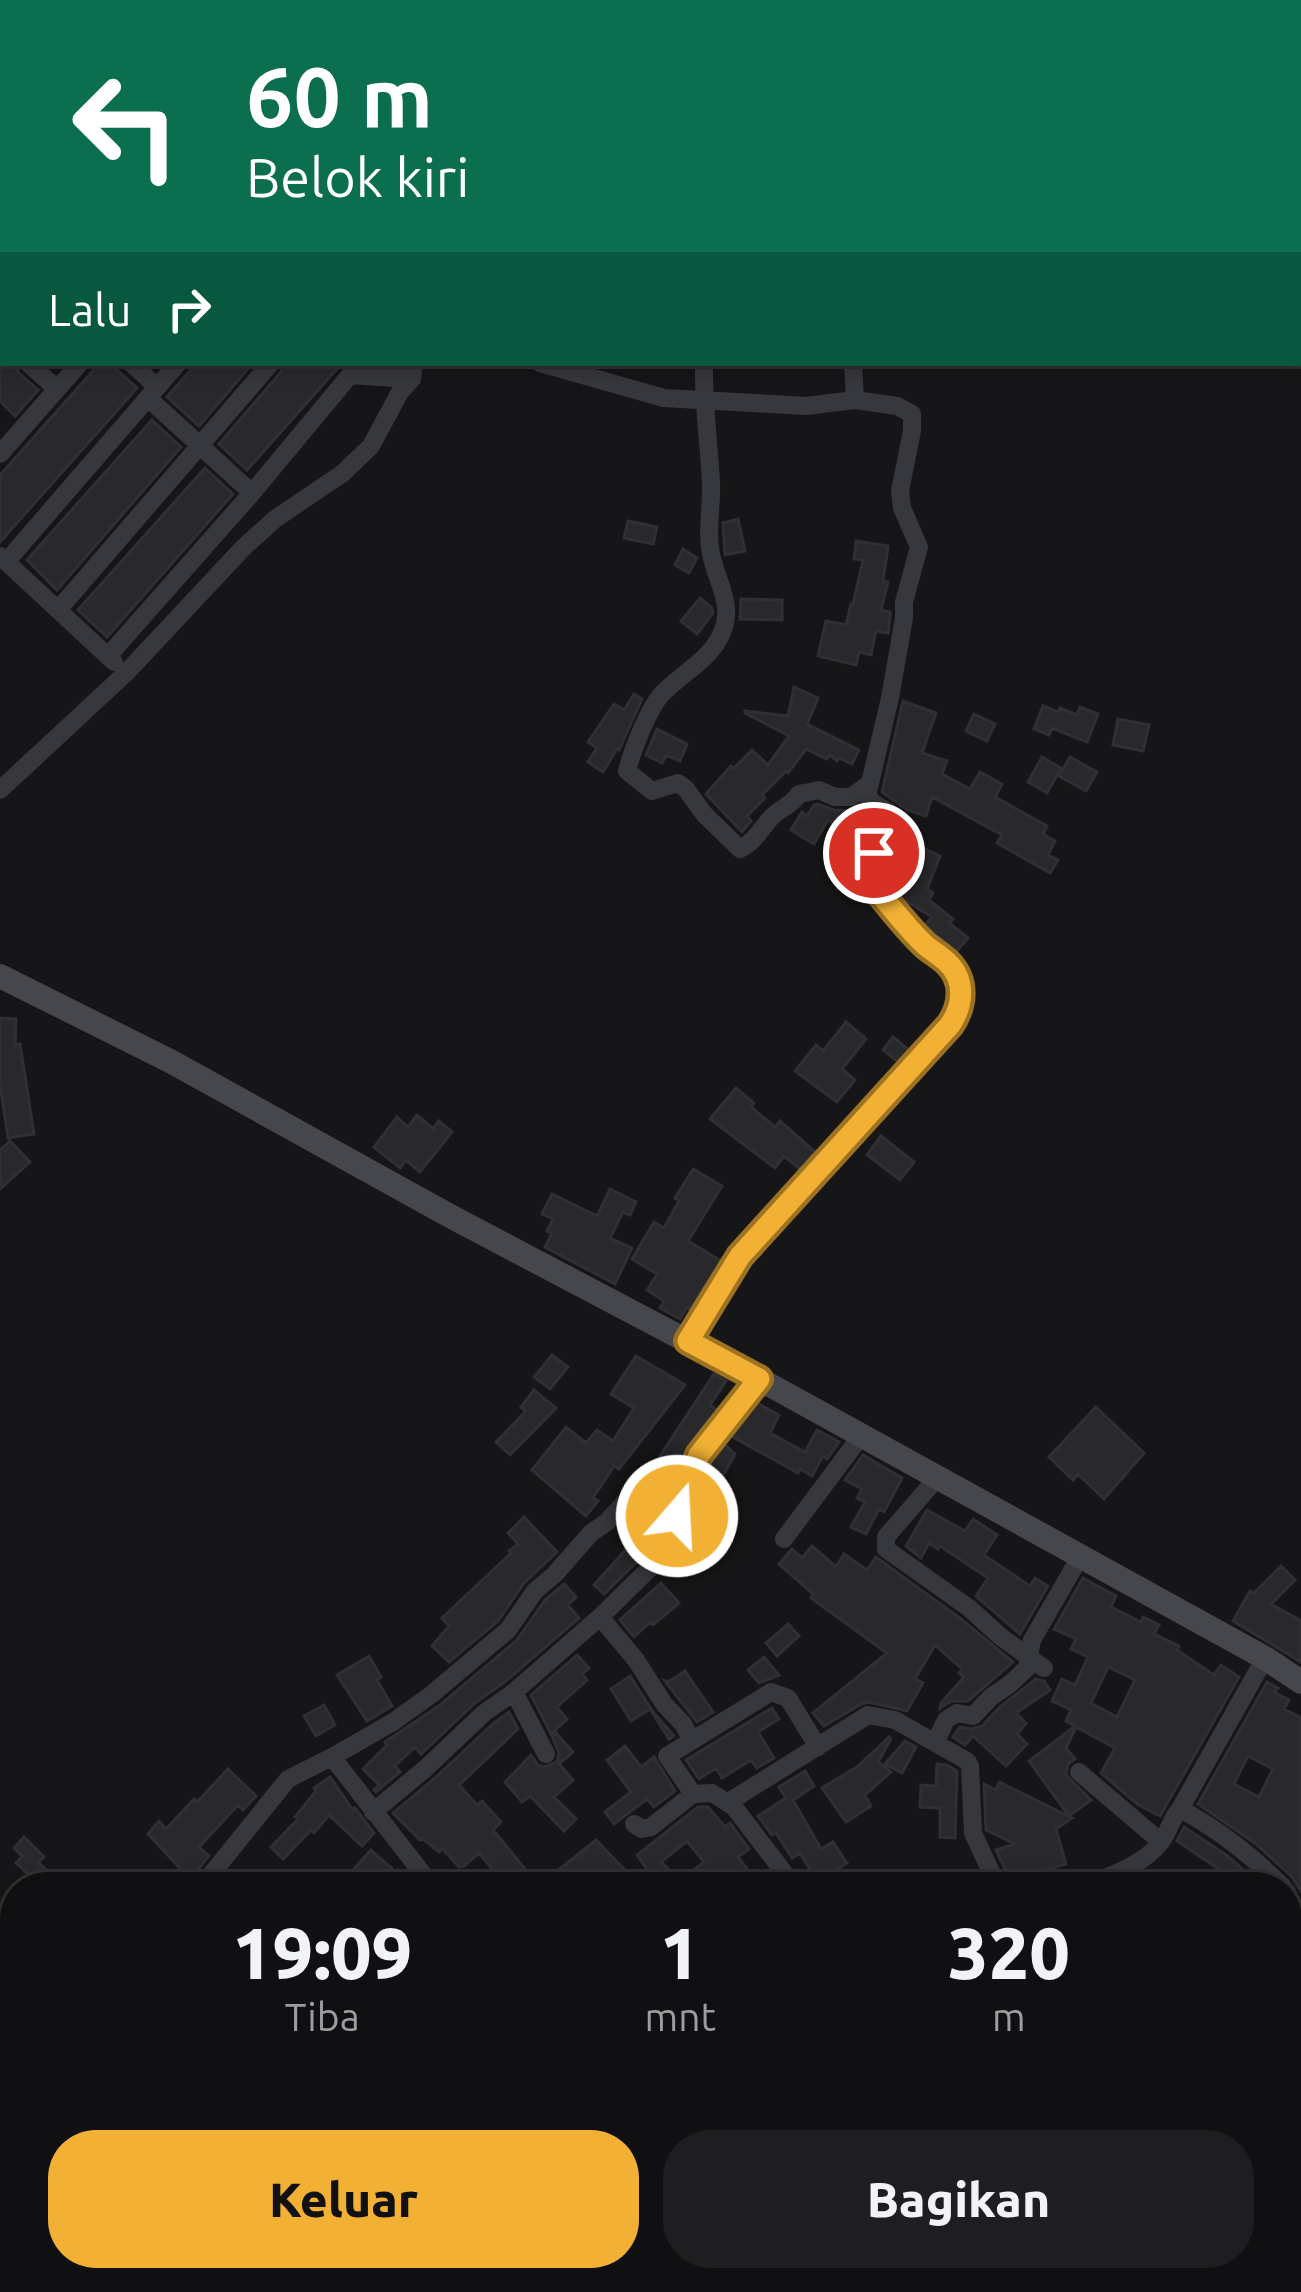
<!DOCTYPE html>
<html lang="id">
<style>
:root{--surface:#101012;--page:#1e1e20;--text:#f1f3f6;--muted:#9c9d9f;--line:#303032;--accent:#f2b134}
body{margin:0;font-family:Ubuntu,sans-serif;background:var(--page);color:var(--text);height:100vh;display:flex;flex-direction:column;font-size:45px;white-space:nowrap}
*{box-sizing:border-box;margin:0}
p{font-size:39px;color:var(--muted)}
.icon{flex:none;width:66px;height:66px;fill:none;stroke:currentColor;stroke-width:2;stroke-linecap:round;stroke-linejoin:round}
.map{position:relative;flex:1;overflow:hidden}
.sheet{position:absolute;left:0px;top:1872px;width:1302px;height:420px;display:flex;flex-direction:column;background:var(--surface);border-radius:48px 48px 0 0;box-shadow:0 6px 18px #0003,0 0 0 3px var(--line)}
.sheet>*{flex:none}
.top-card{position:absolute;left:0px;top:0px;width:1302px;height:366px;box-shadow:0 6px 18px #0003,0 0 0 3px var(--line);background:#0b6e4f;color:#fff;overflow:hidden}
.pin{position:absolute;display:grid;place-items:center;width:102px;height:102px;color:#fff;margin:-51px;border:6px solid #fff;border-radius:50%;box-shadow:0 3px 12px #0007}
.me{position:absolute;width:132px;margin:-66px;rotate:19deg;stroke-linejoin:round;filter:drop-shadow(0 0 9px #0008)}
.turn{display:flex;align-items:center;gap:42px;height:252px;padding:0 48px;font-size:54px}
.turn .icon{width:156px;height:156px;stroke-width:2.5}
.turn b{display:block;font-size:84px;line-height:102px}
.then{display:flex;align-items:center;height:114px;padding:0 48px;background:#0003;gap:24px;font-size:45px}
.eta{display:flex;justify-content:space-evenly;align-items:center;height:204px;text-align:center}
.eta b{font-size:72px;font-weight:800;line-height:84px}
.cta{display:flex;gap:24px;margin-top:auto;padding:24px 48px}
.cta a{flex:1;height:138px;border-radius:48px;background:var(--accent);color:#111;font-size:48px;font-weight:800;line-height:138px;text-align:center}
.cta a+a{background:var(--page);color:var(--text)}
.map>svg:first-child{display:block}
</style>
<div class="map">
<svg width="1301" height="2292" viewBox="0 0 1301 2292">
<rect width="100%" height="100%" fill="#161618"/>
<path fill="#29292c" stroke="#303034" stroke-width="3" fill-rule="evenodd" d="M 0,363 L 15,363 L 18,372 L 38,390 L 15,416 L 0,401 Z
M 100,363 L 109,363 L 137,388 L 0,542 L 0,475 Z
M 197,363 L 253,363 L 199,426 L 167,397 Z
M 284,363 L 342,363 L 247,470 L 219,444 L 281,372 Z
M 152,420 L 181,447 L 57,590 L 27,560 Z
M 205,468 L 233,494 L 107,637 L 78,610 Z
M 738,519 L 745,551 L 725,555 L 723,523 Z
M 628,521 L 657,527 L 653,544 L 624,538 Z
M 856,541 L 888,546 L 883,581 L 888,582 L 881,610 L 890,612 L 890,617 L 888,633 L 876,631 L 871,655 L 859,652 L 856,665 L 818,656 L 826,621 L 846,625 L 851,604 L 853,604 L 863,560 L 854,559 Z
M 683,549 L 697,558 L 689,573 L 675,565 Z
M 700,598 L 712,608 L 713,613 L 697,634 L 681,621 Z
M 741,599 L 782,600 L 782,620 L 740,619 Z
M 794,687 L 818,698 L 807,724 L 859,750 L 852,764 L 839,758 L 837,761 L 830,755 L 827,759 L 806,749 L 788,773 L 786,771 L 762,795 L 765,798 L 747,816 L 751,821 L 742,832 L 706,794 L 731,766 L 734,768 L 752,750 L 768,765 L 789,736 L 745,713 L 745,711 L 788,716 Z
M 634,694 L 642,699 L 619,750 L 617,749 L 603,772 L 588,762 L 597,748 L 588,742 L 614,704 L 624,710 Z
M 903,701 L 936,713 L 922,753 L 947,761 L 942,774 L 970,789 L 980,772 L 1002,784 L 995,797 L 1047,826 L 1043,834 L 1055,841 L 1048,855 L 1058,860 L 1050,873 L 997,843 L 1002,835 L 932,797 L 926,816 L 907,810 L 882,792 Z
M 1043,706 L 1058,712 L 1060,708 L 1077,715 L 1080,707 L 1098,714 L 1087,742 L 1052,728 L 1049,735 L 1034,729 Z
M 974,714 L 995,724 L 987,741 L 966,731 Z
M 1118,719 L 1149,725 L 1143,751 L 1113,745 Z
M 657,729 L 687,744 L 680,761 L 666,755 L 662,763 L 646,755 Z
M 1042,757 L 1061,768 L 1047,793 L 1028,782 Z
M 1070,757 L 1097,772 L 1086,791 L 1059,776 Z
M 817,804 L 834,810 L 849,811 L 885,829 L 864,847 L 838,816 L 833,823 L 828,820 L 814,844 L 791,830 L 802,812 L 807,816 L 814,805 Z
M 911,842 L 940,856 L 927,889 L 933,893 L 929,900 L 953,919 L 949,923 L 968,938 L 956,952 L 925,925 L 932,917 L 901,898 L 896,891 L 902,881 L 882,870 L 887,861 Z
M 0,1018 L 16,1019 L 15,1045 L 20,1044 L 34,1134 L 8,1138 L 0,1084 Z
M 846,1022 L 866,1039 L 842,1069 L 855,1080 L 837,1102 L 795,1071 L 816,1045 L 823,1051 Z
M 893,1037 L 909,1050 L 898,1062 L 883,1050 Z
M 736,1088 L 754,1103 L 751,1107 L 775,1127 L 780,1121 L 815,1152 L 800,1169 L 784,1156 L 775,1168 L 710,1119 Z
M 417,1115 L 433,1129 L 439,1121 L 452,1132 L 420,1172 L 406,1160 L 400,1168 L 374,1147 L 397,1117 L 408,1127 Z
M 881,1136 L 914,1162 L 900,1180 L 867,1155 Z
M 10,1141 L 30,1162 L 0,1189 L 0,1150 Z
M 693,1169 L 722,1186 L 688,1241 L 721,1261 L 690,1309 L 687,1307 L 680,1319 L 660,1308 L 664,1301 L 647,1290 L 657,1274 L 632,1259 L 654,1222 L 664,1228 L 679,1201 L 675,1198 Z
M 610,1189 L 636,1202 L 630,1215 L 623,1212 L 610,1238 L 632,1248 L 615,1284 L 545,1247 L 552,1233 L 547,1231 L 553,1219 L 542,1214 L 552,1194 L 597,1216 Z
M 552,1355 L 568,1367 L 550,1389 L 534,1377 Z
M 636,1356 L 685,1385 L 619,1469 L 614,1466 L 593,1498 L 598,1501 L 586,1516 L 532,1470 L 566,1427 L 586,1443 L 597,1430 L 613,1441 L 634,1408 L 611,1394 Z
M 714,1374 L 726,1381 L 710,1405 L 717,1410 L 688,1447 L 681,1461 L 680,1475 L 664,1508 L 664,1520 L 671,1529 L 666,1540 L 656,1548 L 620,1528 L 633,1513 L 638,1515 L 656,1479 L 648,1474 Z
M 534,1390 L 556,1408 L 510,1455 L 496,1442 L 526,1411 L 521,1407 Z
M 757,1403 L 779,1415 L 770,1433 L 805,1452 L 817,1430 L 839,1442 L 827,1459 L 823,1456 L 812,1476 L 800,1469 L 798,1473 L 731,1436 Z
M 1096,1407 L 1144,1453 L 1104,1499 L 1078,1474 L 1073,1480 L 1049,1457 Z
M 724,1444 L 735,1454 L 700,1518 L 691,1511 L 705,1484 L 706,1470 Z
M 863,1455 L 902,1478 L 884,1512 L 879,1509 L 866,1534 L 851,1527 L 865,1502 L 857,1498 L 862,1489 L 845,1480 Z
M 927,1510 L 965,1531 L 973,1519 L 997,1535 L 984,1555 L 1030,1586 L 1035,1578 L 1048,1586 L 1020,1634 L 976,1596 L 988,1578 L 940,1546 L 938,1549 L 929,1543 L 921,1558 L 906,1546 Z
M 524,1517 L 557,1552 L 524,1583 L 498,1621 L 449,1662 L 432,1646 L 449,1626 L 442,1618 L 511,1553 L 509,1551 L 518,1544 L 508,1533 Z
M 629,1546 L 640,1559 L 604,1594 L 594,1585 Z
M 812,1546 L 836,1567 L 844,1554 L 867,1570 L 876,1557 L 961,1619 L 1013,1662 L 968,1701 L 951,1701 L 940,1708 L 941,1703 L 964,1677 L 959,1673 L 962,1669 L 935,1645 L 915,1679 L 923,1683 L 907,1711 L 869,1702 L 861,1704 L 824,1726 L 813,1713 L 887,1653 L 811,1598 L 813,1594 L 779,1564 L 792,1549 L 802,1558 Z
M 1281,1566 L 1295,1580 L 1271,1604 L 1301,1621 L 1301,1662 L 1233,1621 L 1250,1591 L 1254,1593 Z
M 1083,1578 L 1116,1596 L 1111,1607 L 1141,1622 L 1143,1617 L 1159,1625 L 1154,1634 L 1179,1646 L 1177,1650 L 1214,1675 L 1221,1665 L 1239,1677 L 1160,1816 L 1137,1804 L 1101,1773 L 1115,1748 L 1076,1727 L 1066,1748 L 1075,1759 L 1068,1764 L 1066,1775 L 1091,1800 L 1069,1816 L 1029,1761 L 1075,1726 L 1066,1721 L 1071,1710 L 1052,1701 L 1062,1679 L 1075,1685 L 1088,1657 L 1071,1649 L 1076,1639 L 1054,1629 ZM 1108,1667 L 1135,1680 L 1117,1717 L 1091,1703 Z
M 661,1583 L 679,1603 L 653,1625 L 650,1622 L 634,1637 L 620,1620 Z
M 564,1584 L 576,1597 L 568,1605 L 579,1618 L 506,1681 L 475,1703 L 421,1754 L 415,1747 L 395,1766 L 400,1772 L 376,1792 L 374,1790 L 379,1785 L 363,1769 L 387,1745 L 385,1742 L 440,1705 L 517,1640 L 545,1600 Z
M 788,1624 L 799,1636 L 777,1656 L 766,1643 Z
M 577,1655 L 589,1668 L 582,1674 L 587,1680 L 557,1707 L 567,1719 L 551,1734 L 531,1695 Z
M 369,1656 L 381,1677 L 377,1680 L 392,1706 L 367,1721 L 337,1675 Z
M 764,1657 L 779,1675 L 759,1683 L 748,1670 Z
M 685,1671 L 713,1712 L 697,1722 L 665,1681 L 668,1682 Z
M 630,1676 L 653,1712 L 674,1736 L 669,1739 L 650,1709 L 631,1721 L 611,1689 Z
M 1036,1679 L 1044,1681 L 1050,1690 L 1016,1713 L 1026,1723 L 1017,1734 L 1027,1744 L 1006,1766 L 973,1736 L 965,1745 L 953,1737 L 960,1727 L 972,1729 L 982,1726 L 1000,1707 Z
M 1267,1682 L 1278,1688 L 1274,1692 L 1289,1700 L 1284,1709 L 1301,1718 L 1301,1891 L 1292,1877 L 1256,1844 L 1198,1804 ZM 1248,1756 L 1273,1769 L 1259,1797 L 1234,1784 Z
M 324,1705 L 335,1725 L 316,1736 L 304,1716 Z
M 772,1708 L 779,1719 L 758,1732 L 774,1758 L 757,1768 L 751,1760 L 722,1778 L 716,1768 L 699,1779 L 686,1760 Z
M 509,1712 L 518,1729 L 459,1785 L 477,1805 L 482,1801 L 501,1822 L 493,1830 L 525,1869 L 507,1887 L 479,1853 L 464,1866 L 459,1867 L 442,1848 L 439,1852 L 422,1838 L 420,1840 L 393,1813 L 435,1778 L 493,1724 Z
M 556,1733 L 573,1752 L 559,1764 L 573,1780 L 554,1797 L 576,1819 L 564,1831 L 530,1796 L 522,1802 L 505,1782 L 531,1755 L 538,1765 L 544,1767 L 557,1762 L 559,1753 L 552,1736 Z
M 889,1737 L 891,1739 L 878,1762 L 891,1772 L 865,1795 L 871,1806 L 846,1822 L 822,1788 L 857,1767 Z
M 905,1741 L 916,1747 L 902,1773 L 885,1764 Z
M 625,1746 L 641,1767 L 654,1757 L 675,1791 L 654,1807 L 647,1799 L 614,1824 L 605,1812 L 631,1792 L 607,1760 Z
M 937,1764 L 946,1765 L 957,1771 L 955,1838 L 940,1837 L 940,1808 L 920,1807 L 921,1785 L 936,1786 Z
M 228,1769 L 256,1796 L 243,1810 L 238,1805 L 199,1847 L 209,1856 L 190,1879 L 148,1834 L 159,1821 L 166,1829 L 194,1799 L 197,1802 Z
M 805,1771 L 814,1786 L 793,1800 L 821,1849 L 833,1842 L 847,1863 L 818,1882 L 800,1853 L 792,1858 L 776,1833 L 772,1835 L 758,1816 L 786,1798 L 779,1787 Z
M 330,1777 L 353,1810 L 355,1808 L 374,1833 L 362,1846 L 329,1815 L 314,1833 L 311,1830 L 283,1859 L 271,1847 L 298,1819 L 295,1817 L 316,1791 L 314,1788 Z
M 999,1782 L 1072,1818 L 1056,1829 L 1066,1864 L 1042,1871 L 1049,1887 L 1018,1887 L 1011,1870 L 1006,1871 L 996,1850 L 1015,1844 L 986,1830 L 984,1784 L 996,1790 Z
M 698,1807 L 708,1807 L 725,1827 L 730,1823 L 749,1849 L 738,1857 L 761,1887 L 649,1887 L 654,1879 L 637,1855 ZM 687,1841 L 704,1862 L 681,1881 L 661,1862 Z
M 1184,1827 L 1226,1855 L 1264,1887 L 1245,1887 L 1177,1841 Z
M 24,1837 L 44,1857 L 38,1862 L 53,1876 L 50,1879 L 58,1887 L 20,1887 L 30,1876 L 16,1863 L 22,1856 L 14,1848 Z
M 596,1840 L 626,1871 L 606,1887 L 537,1887 Z
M 371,1850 L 397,1873 L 398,1870 L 409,1878 L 416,1887 L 369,1887 L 352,1871 Z
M 323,2277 L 356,2277 L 344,2292 L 323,2292 L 315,2286 Z
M 546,2277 L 585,2277 L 572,2292 L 563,2292 Z
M 645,2277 L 696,2277 L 710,2292 L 629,2292 Z
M 741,2277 L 858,2277 L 867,2285 L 866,2292 L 723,2292 Z
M 910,2277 L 916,2277 L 928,2292 L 896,2292 Z
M 1003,2277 L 1006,2277 L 1022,2292 L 989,2292 Z"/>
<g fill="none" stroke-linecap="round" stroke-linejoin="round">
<path stroke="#37383d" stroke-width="18" d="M 290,0 L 292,3
M 468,0 L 471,3
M 42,3 L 46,0
M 143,3 L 146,0
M 270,3 L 273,0
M 348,3 L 351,0
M 451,3 L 454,0
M 1019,3 L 1040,0
M 0,41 L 3,38
M 0,91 L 3,94
M 0,200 L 3,203
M 0,278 L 3,273
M 0,338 L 3,341
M 28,363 L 57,389
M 131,363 L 157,387
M 540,363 L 664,398 L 806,406 L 855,400 L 853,363
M 704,363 C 703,404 709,443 711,483 C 712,504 707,527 710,548 C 714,580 737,604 720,637 C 707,662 679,675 661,695 C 648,710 632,751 627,771 L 652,791 L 678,783 L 686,789 L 704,814 L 740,849 C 757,841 763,824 776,813 C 786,806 792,804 799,794 L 819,790 L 835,797 L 851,797 L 870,783
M 148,398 L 252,493
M 0,454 L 80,363
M 0,556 L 114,662
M 6,562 L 178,363
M 58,610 L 271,363
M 108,656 L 252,493 L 350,375 L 412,379
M 0,790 L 126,673 L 243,548 L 275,519 L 343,473 L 371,446 L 400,392 L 412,379 L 414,363
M 689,1341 L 740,1255 L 950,1025 C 963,1006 966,981 948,963 C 941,956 932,951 925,945 C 904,925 886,900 867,878 C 867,853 883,848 900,834 C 902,808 878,813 867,796 L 890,698 L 904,618 L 904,602 L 919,547 L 902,508 L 900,491 L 912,431 L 912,414 L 897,406 L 855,400
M 937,1478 L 886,1537 L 886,1549 L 969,1608 L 1001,1637 L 1044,1668
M 784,1539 L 861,1436
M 600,1617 L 636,1660 L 664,1704 L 683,1724 L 692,1741
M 514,1692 L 546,1754
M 935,1743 L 946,1720 L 957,1713 L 973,1716 L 991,1697 L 1010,1684 L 1027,1668 L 1032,1640 L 1080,1557
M 332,1757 L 393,1722 L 432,1694 L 508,1630 L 535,1591 L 555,1574 L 591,1533 L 607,1522 L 629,1497
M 1079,1772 L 1161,1842
M 727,1803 L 868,1715 L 895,1720 L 967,1761 L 970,1766 L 973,1833 L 998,1887
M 1180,1809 C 1218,1829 1252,1856 1283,1887
M 373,1812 L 426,1768 L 484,1713 L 514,1692 L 600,1617 L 647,1571 L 677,1549 L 686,1530 L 685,1524 L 677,1516 L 677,1509 L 693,1478 L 693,1467 L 699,1455 L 759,1379
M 634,1824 L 642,1829 L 651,1827 L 693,1794
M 201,1887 L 288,1779 L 332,1757 L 433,1887
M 448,1887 C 461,1880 470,1874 482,1887
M 635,1887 L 635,1885
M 795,1887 L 734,1807 L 712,1793 L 693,1794 L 667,1756 L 771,1692 L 788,1698 L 818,1747
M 1084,1887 C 1109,1876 1142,1866 1160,1843 C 1169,1833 1170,1820 1180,1809 L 1265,1658
M 1287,1892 L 1301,1927
M 0,1927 L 6,1928 L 15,1933
M 931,2277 L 948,2292
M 611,2292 L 618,2277
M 879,2292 L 883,2277"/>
<path stroke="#45474d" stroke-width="24" d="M 0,976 L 172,1062 L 450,1216 L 759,1379 L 1265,1658 L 1301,1682"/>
</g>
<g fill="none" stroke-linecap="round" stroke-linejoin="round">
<g stroke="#9d7322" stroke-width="30">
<path id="route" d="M 677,1516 C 678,1502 686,1494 691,1482 C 694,1473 695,1464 699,1455 L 759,1379 L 688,1341 L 740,1256 L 950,1025 C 963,1006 966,981 948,963 C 941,956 932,951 925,945 C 904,925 886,900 867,878 L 867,866 L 874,853"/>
</g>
<use href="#route" stroke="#f2b134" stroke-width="21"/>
</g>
</svg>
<div class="pin" style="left:874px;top:853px;background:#d93025"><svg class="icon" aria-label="arrive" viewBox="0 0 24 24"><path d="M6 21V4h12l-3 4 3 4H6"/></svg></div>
<svg class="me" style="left:677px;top:1516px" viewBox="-20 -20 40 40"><circle r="17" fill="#f2b134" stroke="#fff" stroke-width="3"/><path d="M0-11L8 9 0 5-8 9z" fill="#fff"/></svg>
<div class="top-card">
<div class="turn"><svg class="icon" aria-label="left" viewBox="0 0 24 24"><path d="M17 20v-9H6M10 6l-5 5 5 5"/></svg><div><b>60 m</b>Belok kiri</div></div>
<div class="then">Lalu<svg class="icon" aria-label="right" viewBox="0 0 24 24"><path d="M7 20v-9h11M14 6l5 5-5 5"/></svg></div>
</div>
<section class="sheet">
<div class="eta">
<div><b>19:09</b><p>Tiba</p></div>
<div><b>1</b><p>mnt</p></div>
<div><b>320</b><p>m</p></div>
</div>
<div class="cta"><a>Keluar</a><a>Bagikan</a></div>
</section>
</div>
